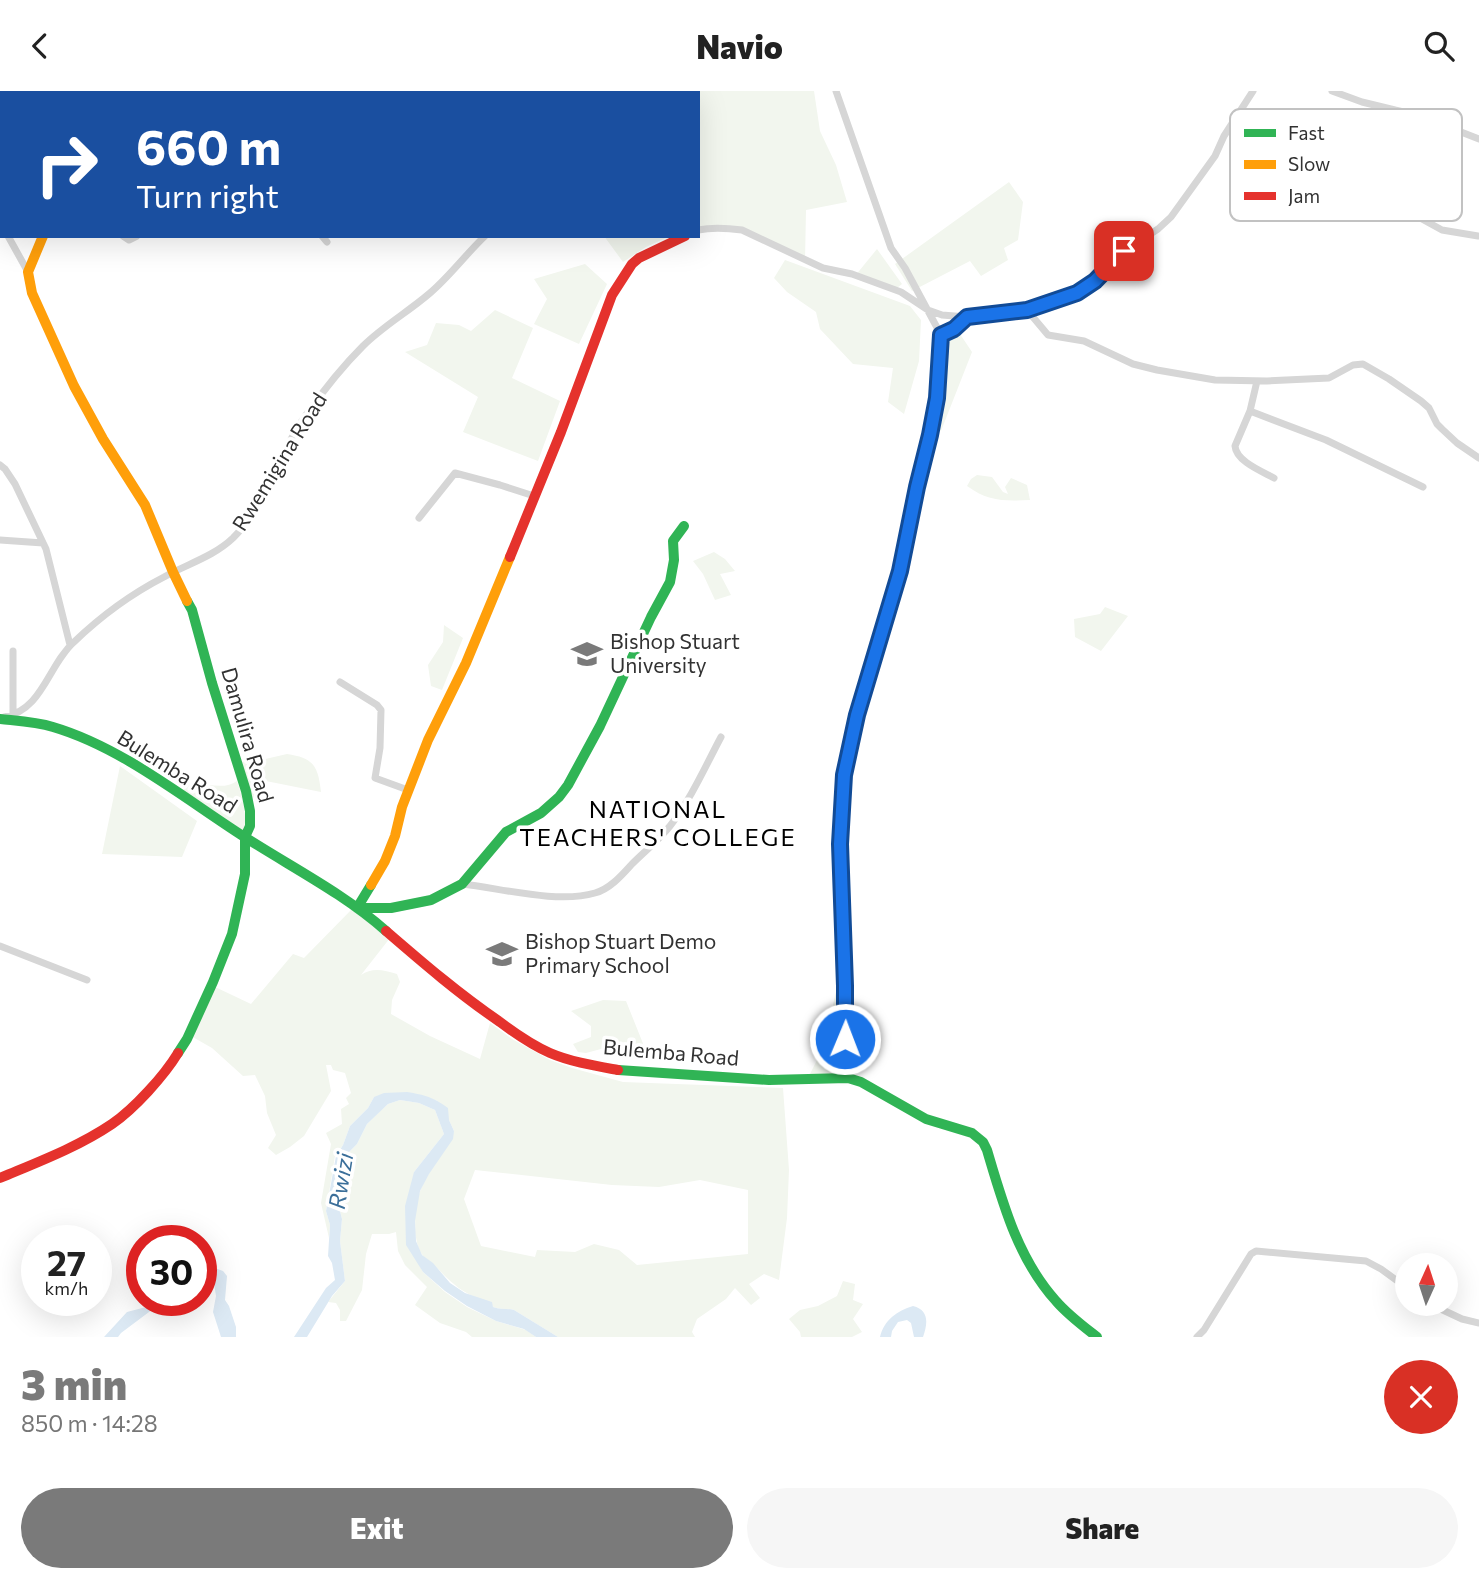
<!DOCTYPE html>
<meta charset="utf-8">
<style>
:root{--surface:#fff;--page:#f6f6f6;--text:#222;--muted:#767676;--accent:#7a7a7a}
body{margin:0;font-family:Commissioner,sans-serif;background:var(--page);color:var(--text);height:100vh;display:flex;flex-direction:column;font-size:26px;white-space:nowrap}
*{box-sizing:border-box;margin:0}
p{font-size:23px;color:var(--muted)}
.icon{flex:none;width:38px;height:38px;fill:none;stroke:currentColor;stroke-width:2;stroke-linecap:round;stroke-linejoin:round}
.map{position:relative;height:1246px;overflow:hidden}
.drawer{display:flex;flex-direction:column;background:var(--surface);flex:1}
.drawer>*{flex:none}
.guide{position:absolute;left:0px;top:0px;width:700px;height:147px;box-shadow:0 7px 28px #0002;background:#1a4fa0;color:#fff;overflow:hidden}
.needle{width:46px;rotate:3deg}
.tools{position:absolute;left:1395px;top:1162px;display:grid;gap:14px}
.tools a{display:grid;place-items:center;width:63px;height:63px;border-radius:50%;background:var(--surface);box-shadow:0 7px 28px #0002;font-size:35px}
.speed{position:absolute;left:21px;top:1134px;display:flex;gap:14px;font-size:35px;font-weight:700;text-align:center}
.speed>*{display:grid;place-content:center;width:91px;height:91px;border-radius:50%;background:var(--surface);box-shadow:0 7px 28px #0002;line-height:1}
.speed small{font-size:18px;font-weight:400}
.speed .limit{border:10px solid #d22;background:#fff;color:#111}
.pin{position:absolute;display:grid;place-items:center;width:60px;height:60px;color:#fff;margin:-30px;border-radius:14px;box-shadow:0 4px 10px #0006}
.me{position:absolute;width:77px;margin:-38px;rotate:1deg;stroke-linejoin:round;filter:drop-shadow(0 0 5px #0008)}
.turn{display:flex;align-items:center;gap:24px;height:147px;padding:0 21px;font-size:32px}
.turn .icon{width:91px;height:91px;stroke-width:2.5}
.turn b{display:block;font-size:49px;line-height:60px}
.round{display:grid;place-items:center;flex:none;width:74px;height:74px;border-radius:37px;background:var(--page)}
.overview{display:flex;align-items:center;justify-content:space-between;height:119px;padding:0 21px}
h1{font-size:42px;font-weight:800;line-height:52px;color:var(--accent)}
.cta{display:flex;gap:14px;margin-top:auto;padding:14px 21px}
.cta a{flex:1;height:80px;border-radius:42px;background:var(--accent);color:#fff;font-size:28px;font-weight:800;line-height:80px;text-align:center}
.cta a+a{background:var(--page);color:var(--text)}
header{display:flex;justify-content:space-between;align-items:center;height:91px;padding:0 21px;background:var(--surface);font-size:32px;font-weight:800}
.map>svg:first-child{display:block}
</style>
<header><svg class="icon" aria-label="back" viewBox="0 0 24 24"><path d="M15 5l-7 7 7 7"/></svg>Navio<svg class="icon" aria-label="search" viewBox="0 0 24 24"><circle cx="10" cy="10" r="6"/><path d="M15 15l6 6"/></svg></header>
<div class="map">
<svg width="1479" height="1246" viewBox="0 0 1479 1246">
<rect width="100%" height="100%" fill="#fff"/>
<path fill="#f2f6ee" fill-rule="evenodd" d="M 654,0 L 814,0 L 820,40 L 836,74 L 847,111 L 806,119 L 805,171 L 749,144 L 716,135 L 698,137 L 698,2 L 652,2 Z
M 1009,91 L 1023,111 L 1018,149 L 1004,157 L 1008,169 L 981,185 L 970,170 L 912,200 L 895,173 Z
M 604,145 L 670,145 L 646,156 L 623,171 Z
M 877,158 L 902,193 L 897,197 L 855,185 Z
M 785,169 L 910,215 L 921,229 L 919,270 L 904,323 L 888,311 L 893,277 L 853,273 L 820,238 L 816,221 L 787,201 L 774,187 Z
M 585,173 L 607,193 L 579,253 L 534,233 L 547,208 L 534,188 Z
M 495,219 L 533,237 L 512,287 L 560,310 L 538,370 L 463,341 L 478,306 L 405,261 L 427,254 L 436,232 L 459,234 L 471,240 Z
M 947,242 L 960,243 L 972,261 L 941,340 L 932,332 L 935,304 L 937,248 Z
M 977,384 L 992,386 L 1003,401 L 1008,403 L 1005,396 L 1011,387 L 1027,394 L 1030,409 C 1005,410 989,411 967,395 L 971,388 Z
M 714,461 L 725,468 L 735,480 L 720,483 L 731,504 L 715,509 L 703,483 L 693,470 Z
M 1105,516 L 1128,525 L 1101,560 L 1075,546 L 1074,528 L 1100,523 Z
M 444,534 L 463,547 L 442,599 L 431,595 L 428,574 L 443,551 Z
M 287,663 C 314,667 318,675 321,701 L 261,689 L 251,712 L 239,671 L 261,669 Z
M 120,675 L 197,730 L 182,766 L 102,763 Z
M 237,690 C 243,709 248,724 243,743 L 180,704 C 182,701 184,697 187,695 C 198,687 221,702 237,690 Z
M 352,818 L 390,847 L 361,884 C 372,876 384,879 397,883 L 400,891 L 392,909 L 391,923 L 430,945 L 480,968 L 490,932 L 512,948 L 550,969 L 572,977 L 623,991 L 783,997 L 789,1079 L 787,1127 L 779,1189 L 764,1183 L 749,1193 L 760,1207 L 751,1214 L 735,1197 L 726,1208 L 697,1228 L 692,1241 L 695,1246 L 558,1246 L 514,1219 C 507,1217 500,1219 493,1216 L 491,1211 C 464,1204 456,1196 437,1177 C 432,1172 425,1168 421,1162 C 412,1147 414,1113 421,1098 C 430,1078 443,1059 454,1040 L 449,1029 L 436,1009 L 374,1006 L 368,1017 L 350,1035 L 343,1054 L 335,1065 L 326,1120 L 330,1134 L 329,1147 L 321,1112 L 331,1053 L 326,1042 L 342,1033 L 341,1018 L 349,1013 L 346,1007 L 351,1002 L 345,982 L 333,979 L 331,974 L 326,974 L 331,1000 L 304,1045 L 290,1056 L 276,1064 L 268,1057 L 276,1044 L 267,1022 L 265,1005 L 255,984 L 243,985 L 212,957 L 191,945 L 213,895 L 251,913 L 293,863 L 304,867 ZM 475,1079 L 612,1094 L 659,1096 L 700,1089 L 748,1099 L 748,1163 L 637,1174 L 619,1159 L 594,1153 L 575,1161 L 537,1159 L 535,1166 L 481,1155 L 464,1108 Z
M 841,879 L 849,984 L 808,987 L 823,957 Z
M 603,909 L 626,910 L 644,955 L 612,955 L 586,962 L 578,961 L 573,953 L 591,946 L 591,935 L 571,920 Z
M 400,1009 L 419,1012 L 435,1019 L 444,1043 L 414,1081 L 416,1168 L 423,1181 L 445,1201 L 467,1216 L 496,1230 L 526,1239 L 536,1246 L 472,1246 L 466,1241 L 440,1232 L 415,1214 L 427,1196 L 405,1174 L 398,1160 L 396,1141 L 389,1143 L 372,1143 L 366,1163 L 362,1199 L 346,1230 L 340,1230 L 340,1219 L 336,1212 L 328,1211 L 345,1190 L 340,1150 L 342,1128 L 338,1112 L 340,1086 L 345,1065 L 357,1053 L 367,1033 L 376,1024 L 388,1013 Z
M 843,1190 L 855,1193 L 853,1209 L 863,1213 L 853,1228 L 862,1241 L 852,1246 L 801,1246 L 800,1241 L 789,1228 L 800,1219 L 818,1215 L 837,1205 Z"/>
<path fill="#dce9f4" d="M 407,1001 C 425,1004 433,1006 448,1017 L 449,1029 L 454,1040 L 453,1048 L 429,1083 L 420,1100 L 415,1130 L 416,1150 L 422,1164 L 433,1172 L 450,1192 L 465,1202 L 492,1211 L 493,1216 C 500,1219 507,1217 514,1219 L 558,1246 L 536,1246 L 524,1238 L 496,1230 L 467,1215 L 445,1200 L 423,1181 L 406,1154 L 405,1115 L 414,1081 L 444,1043 L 435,1019 L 419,1012 L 400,1009 L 388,1013 L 367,1033 L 357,1053 L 345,1065 L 340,1086 L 338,1112 L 342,1128 L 340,1150 L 345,1190 L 332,1205 L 307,1246 L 294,1246 L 326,1197 L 335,1189 L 332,1172 L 328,1165 L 330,1134 L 326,1120 L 336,1065 L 343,1054 L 350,1035 L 368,1017 L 374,1006 L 384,1002 Z
M 201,1172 L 223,1180 L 227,1185 L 225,1209 L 229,1215 L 236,1236 L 236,1246 L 221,1246 L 213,1221 L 216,1205 L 214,1192 L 201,1186 Z
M 150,1209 L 165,1209 L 121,1242 L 118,1246 L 104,1246 L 127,1221 L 146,1216 Z
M 913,1215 C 929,1219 928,1232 923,1246 L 914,1246 L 911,1232 L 907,1229 L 898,1231 L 892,1240 L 891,1246 L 880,1246 C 884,1229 897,1220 913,1215 Z"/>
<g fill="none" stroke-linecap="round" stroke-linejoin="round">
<path stroke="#d6d6d6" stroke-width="7" d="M 116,0 L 119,2
M 836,0 L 891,157 L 905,177 L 941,244 L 938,295 L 930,344 L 917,395 L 900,480 L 857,624 L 844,684 L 840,753 L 845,895 L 845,967 L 839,986
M 1332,0 L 1362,11 L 1395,19 L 1373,74 L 1371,89 L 1375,101 L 1402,117 L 1442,139 L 1478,145
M 656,2 L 658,0
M 1395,19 L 1420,25 L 1479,48
M 0,132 L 2,134
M 698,139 C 713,136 727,137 742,139 L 823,177 L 852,183 L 901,201 L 928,219 L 942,224 L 967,226 L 1027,219 L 1058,209 L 1087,196 L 1124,160 L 1158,138 L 1171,126 L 1215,65 L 1224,45 L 1253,0
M 8,145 L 28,181
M 123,145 L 129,149 L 137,145
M 322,145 L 327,151
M 1027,219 L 1048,244 L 1084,250 L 1133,273 L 1157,279 L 1215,289 L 1267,290 L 1329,287 L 1353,274 L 1363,273 L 1389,288 L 1421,310 L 1429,317 L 1437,333 L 1442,338 L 1457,352 L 1479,367
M 941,244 L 955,238 L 967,227
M 1257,290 L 1250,320 L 1326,349 L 1423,396
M 1250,320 L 1235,355 C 1236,370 1261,380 1274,387
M 0,374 L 5,378 L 15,393 L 46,458 L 70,554
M 419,427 L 455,382 L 500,394 L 534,405
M 0,449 L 43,452
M 13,560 L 13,625
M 340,591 L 377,614 L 381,619 L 380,657 L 375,687 L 408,699
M 4,626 C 43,619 48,574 74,551 C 101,525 131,503 164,486 C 187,473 213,466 233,447 C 267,413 277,363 306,324 C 323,300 342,276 363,255 C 383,235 408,221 430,202 C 450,185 466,163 485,145
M 462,793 C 500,797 557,813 595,802 C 610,798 622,784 632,773 C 645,760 659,749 670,735 C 691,708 705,676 721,646
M 0,855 L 87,889
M 1430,1213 L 1462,1228 L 1479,1232
M 1197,1246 L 1204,1239 L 1251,1163 L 1256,1160 L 1366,1170 L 1381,1178 L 1407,1197"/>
<path stroke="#30b455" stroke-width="10" d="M 100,2 L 101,0
M 0,628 C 18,630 36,631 53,636 C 121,656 184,707 243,745 C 291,776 343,802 386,840
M 371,794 L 357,817 L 391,817 L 431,809 L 462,793 L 506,741 L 541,722 L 559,706 L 568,694 L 600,635 L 651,526 L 670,491 L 674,469 L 673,450 L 684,435
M 178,962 L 187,948 L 213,891 L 232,843 L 245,783 L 245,746 L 250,735 L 250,720 L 246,700 L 212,592 L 192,519 L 187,510
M 618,979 L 769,989 L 848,987 L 861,991 L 926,1028 L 972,1042 L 983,1051 L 987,1059 C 1003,1113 1018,1168 1056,1210 C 1068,1224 1083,1235 1097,1246"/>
<path stroke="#ff9f0a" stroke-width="10" d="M 43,145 L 28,181 L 32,202 L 74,295 L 103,348 L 145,414 L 173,481 L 187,510
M 371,794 L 385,770 L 395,745 L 402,716 L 428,649 L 466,572 L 510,466"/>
<path stroke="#e5322d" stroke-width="10" d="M 510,466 L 561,341 L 612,204 L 632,173 L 639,167 L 685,145
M 386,840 C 423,872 459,903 500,931 C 516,943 532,954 550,962 C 571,971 596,975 618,979
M 0,1087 C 38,1071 78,1056 112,1033 C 134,1018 164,985 178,962"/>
</g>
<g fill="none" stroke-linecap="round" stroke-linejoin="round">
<g stroke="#114b97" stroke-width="18">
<path id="route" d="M 845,948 L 845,895 L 840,753 L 844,684 L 857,624 L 900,480 L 917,396 L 930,344 L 937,307 L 941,244 L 954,238 L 967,226 L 1027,219 L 1077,202 L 1095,190 L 1124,160"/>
</g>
<use href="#route" stroke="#1a73e8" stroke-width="12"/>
</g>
<defs>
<g id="university-bare" transform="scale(2.415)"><path d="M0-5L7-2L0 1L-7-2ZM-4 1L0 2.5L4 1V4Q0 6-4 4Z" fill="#7a7a7a" stroke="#fff" stroke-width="2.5" paint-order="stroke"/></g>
<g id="school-bare" transform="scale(2.415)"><path d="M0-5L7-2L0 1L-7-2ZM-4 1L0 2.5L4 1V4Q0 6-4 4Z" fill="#7a7a7a" stroke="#fff" stroke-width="2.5" paint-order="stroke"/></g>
</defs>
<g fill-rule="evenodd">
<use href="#university-bare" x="587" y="563"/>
<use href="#school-bare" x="502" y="863"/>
</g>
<g text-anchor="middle" stroke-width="7" stroke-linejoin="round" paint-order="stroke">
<g font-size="21" fill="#323232" stroke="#fff">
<text transform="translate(280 371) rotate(-58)" y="7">Rwemigina Road</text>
<text transform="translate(247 644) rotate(74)" y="7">Damulira Road</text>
<text transform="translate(177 681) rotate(32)" y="7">Bulemba Road</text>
<text transform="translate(671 962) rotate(5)" y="7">Bulemba Road</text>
</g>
<g font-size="21" fill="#323232" stroke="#fff" text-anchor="start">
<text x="610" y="558">Bishop Stuart<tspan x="610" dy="24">University</tspan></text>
<text x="525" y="858">Bishop Stuart Demo<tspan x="525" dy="24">Primary School</tspan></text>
</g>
<g font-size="23" font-style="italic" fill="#3b6f9a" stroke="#fff">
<text transform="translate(341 1090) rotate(-81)" y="8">Rwizi</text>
</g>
<g font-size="24" letter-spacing="2" fill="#000" stroke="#fff">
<text x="658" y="727">NATIONAL<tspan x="658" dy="28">TEACHERS' COLLEGE</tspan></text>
</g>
</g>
<rect x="1230" y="18" width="232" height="112" rx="10" fill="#fff" stroke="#c2c2c2" stroke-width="2"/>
<rect x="1244" y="38" width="32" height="8" fill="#30b455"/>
<rect x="1244" y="69" width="32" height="9" fill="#ff9f0a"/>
<rect x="1244" y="101" width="32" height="8" fill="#e5322d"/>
<g font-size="19" fill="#323232">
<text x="1288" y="49">Fast</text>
<text x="1288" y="80">Slow</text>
<text x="1288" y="112">Jam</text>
</g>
</svg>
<div class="tools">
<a><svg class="needle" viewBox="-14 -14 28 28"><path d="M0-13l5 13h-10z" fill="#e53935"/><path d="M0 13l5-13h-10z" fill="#767676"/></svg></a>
</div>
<div class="speed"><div>27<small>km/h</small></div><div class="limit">30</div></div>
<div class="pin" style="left:1124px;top:160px;background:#d93025"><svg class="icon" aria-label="arrive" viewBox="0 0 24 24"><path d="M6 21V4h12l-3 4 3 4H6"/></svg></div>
<svg class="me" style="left:845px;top:948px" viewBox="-20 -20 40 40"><circle r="17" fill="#1a73e8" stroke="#fff" stroke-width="3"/><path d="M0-11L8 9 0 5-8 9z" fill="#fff"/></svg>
<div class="guide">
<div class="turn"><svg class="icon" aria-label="right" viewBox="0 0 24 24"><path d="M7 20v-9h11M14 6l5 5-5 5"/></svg><div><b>660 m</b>Turn right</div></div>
</div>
</div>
<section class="drawer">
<div class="overview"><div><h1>3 min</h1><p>850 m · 14:28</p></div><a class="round" style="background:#d93025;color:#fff"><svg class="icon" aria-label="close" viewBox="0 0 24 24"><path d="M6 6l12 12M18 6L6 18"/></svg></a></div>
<div class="cta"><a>Exit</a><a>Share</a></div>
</section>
